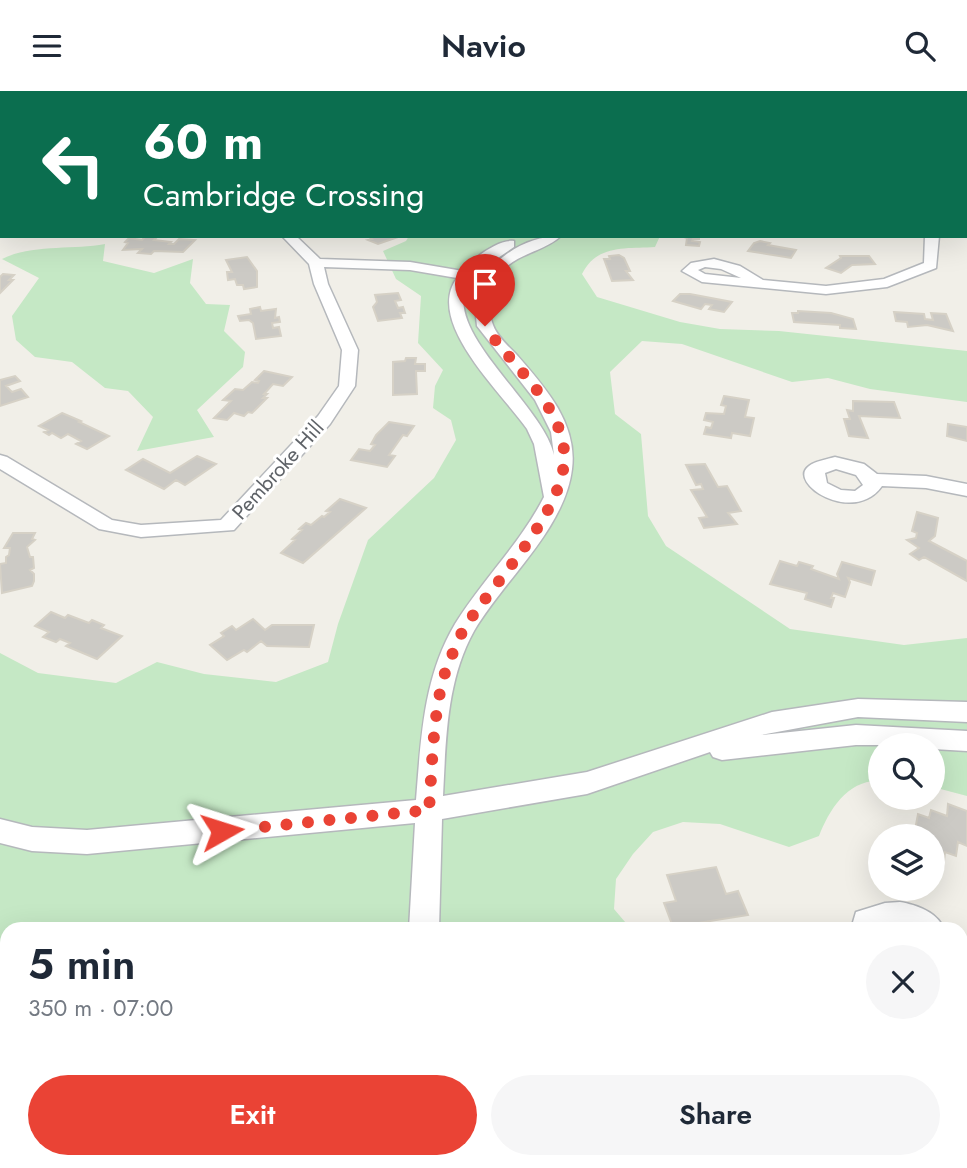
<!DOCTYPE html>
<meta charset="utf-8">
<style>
:root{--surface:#fff;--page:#f6f6f7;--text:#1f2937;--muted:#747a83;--accent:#ea4335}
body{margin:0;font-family:Jost,sans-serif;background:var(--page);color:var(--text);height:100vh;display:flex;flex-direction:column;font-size:26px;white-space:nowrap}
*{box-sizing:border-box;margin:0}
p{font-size:23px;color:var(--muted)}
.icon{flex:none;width:38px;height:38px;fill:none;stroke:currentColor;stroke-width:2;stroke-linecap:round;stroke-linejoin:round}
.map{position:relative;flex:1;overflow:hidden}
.panel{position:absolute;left:0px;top:831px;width:968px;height:247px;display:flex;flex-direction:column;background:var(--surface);border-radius:21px 21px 0 0;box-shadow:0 7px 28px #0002}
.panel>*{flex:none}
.guide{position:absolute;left:0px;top:0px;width:968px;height:147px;box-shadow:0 7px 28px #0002;background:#0b6e4f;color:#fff;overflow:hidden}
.tools{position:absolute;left:868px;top:642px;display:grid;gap:14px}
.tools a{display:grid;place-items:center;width:77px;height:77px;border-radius:50%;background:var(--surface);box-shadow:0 7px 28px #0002;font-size:35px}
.pin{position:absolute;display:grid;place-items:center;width:60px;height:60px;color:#fff;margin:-72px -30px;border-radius:50% 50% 50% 0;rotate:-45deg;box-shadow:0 0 7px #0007}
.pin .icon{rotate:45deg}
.me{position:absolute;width:77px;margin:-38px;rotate:84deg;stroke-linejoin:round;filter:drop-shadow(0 0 5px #0008)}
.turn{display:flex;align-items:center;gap:24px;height:147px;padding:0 28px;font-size:32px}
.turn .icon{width:91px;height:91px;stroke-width:2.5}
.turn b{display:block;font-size:49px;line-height:60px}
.round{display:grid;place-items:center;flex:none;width:74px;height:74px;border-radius:37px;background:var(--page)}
.head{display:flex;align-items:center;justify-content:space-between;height:119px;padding:0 28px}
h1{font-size:42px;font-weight:600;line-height:52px}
.primary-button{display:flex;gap:14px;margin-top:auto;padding:14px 28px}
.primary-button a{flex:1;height:80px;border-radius:42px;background:var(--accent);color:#fff;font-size:28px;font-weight:600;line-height:80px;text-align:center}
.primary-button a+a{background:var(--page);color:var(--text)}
header{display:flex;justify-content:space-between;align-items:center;height:91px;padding:0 28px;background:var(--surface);font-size:32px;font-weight:600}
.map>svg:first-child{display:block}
</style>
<header><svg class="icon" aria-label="menu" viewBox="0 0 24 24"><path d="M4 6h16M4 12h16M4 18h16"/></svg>Navio<svg class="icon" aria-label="search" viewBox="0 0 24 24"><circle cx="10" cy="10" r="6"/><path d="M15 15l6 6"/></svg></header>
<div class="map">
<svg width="967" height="1077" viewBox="0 0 967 1077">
<rect width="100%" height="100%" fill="#f1efe8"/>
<path fill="#c5e8c5" d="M 0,0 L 967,0 L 967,69 L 966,2 L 2,2 L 0,60 Z
M 409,145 L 660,145 L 655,156 C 626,158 597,153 582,183 L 597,206 L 680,231 L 720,238 L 779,240 L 967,260 L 967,311 L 870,298 L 828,287 L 792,291 L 682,253 L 642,250 L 610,281 L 615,323 L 641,343 L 648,425 L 666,455 L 790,538 L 904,554 L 967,547 L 967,705 L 933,696 L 933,654 L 880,654 L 880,690 C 848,688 829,719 819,745 L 789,756 L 720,733 L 683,731 L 653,741 L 633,763 L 616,788 L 614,818 L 631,838 L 7,838 L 7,1071 L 704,1071 L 710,1077 L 0,1076 L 0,562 L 38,582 L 116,592 L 157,571 L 204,583 L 276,591 L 328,571 L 338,533 L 368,449 L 434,387 L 456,349 L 451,329 L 433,317 L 435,295 L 443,279 L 418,252 L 421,205 L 396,188 L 383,160 L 406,150 Z
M 105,153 L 103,170 L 154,182 L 193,168 L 190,192 L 206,213 L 230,214 L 224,240 L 245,261 L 243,276 L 197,319 L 214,346 L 137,360 L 153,326 L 128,300 L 105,297 L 72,271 L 35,266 L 16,249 L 12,225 L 39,187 L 2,168 C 32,153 72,159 105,153 Z"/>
<path fill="#cccac5" stroke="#d6d1c6" stroke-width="2" d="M 146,145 L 157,146 L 154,149 L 171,151 L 169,153 L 174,153 L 179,148 L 195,149 L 183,161 L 154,160 L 151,163 L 138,162 L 142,158 L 123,159 L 128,152 L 125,151 L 129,147 L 142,149 Z
M 367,145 L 397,145 L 398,146 L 378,153 L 368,149 L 372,148 Z
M 681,145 L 699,145 L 699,148 L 693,148 L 692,150 L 700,151 L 699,155 L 686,154 L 687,147 Z
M 760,150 L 770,152 L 768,154 L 796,159 L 791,167 L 748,160 L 754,152 Z
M 619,164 L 624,167 L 630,180 L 626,180 L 633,189 L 612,190 L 604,168 L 610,168 L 609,165 Z
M 840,165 L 869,165 L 875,173 L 852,174 L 841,182 L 826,177 L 841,167 Z
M 247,166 L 257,180 L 257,196 L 244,198 L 243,194 L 237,194 L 235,188 L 228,189 L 227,181 L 232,181 L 226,169 Z
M 3,183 L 14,184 L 9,189 L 13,189 L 0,202 L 0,186 Z
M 398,202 L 401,209 L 395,210 L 398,217 L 403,216 L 405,222 L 400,222 L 402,227 L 378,230 L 373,216 L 377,211 L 375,204 Z
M 680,203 L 690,203 L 732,211 L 724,221 L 709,218 L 712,214 L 705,213 L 701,218 L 673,210 Z
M 260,216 L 261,220 L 276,218 L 275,227 L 279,226 L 280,231 L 272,232 L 273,237 L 279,236 L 281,245 L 256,248 L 253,232 L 249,229 L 240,230 L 238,225 L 251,223 L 250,218 Z
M 798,220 L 831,222 L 853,228 L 856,238 L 840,237 L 840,234 L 794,231 L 792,222 L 798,222 Z
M 894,221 L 924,223 L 925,228 L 933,229 L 931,222 L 946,223 L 953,240 L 927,234 L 908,236 L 907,231 L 896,230 Z
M 406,267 L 416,267 L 415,273 L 425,273 L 425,280 L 416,280 L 417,303 L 393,304 L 393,271 L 405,270 Z
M 264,280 L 292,286 L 283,295 L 273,293 L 264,303 L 267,303 L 263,307 L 267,307 L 252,322 L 248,321 L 244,325 L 234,322 L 227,329 L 214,327 L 231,310 L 223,309 L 235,298 L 243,299 L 252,291 L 258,292 L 259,290 L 255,289 Z
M 15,285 L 20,290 L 6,295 L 12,301 L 21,298 L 28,306 L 0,315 L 0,289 Z
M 724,305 L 749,309 L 745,326 L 754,327 L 750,345 L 732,342 L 731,347 L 704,343 L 706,336 L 711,337 L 713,331 L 704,329 L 706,322 L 724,323 L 726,315 L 721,314 Z
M 853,310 L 894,311 L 900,327 L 859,325 L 868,347 L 849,345 L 844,328 L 850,328 L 847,319 L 853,320 Z
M 62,322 L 81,330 L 79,331 L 109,345 L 87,358 L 76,353 L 81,350 L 68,343 L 61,347 L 52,342 L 49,344 L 44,341 L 48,339 L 39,335 Z
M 389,331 L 414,335 L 407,345 L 403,344 L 389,364 L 395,365 L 387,376 L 351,369 L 359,358 L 370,360 L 375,354 L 371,353 L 376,344 Z
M 948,333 L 967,336 L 967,350 L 947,345 Z
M 197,365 L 216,373 L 185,394 L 176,389 L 164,398 L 126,379 L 143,368 L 170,382 Z
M 705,373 L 718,396 L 727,395 L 741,420 L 728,422 L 737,433 L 704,437 L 699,427 L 707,426 L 691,399 L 703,398 L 701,393 L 696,394 L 686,374 Z
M 340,408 L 366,417 L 303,472 L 281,462 L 295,449 L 292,448 L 302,439 L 299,438 L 306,432 L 311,434 L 322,425 L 324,426 L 330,421 L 326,420 Z
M 917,421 L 938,427 L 935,445 L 929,450 L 967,470 L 967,490 L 924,466 L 919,469 L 910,463 L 919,457 L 907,449 L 916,447 L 917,442 L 912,440 Z
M 13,442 L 35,442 L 32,448 L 35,449 L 27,456 L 30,466 L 33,466 L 34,477 L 30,479 L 34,483 L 34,490 L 32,495 L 2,502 L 0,473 L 6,472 L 6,466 L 9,464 L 10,457 L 4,457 Z
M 780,470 L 797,475 L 799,471 L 813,475 L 811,478 L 839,488 L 837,483 L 842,471 L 875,480 L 871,494 L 848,487 L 850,491 L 845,506 L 833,502 L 831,507 L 834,507 L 831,516 L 805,508 L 807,502 L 770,493 Z
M 51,521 L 65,527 L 68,524 L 89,532 L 92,529 L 104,534 L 101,537 L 122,545 L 97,568 L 66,555 L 70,552 L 60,548 L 56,551 L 43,546 L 49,541 L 35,535 Z
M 253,528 L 265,539 L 272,534 L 314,534 L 309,556 L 267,555 L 261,550 L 247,561 L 244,559 L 227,569 L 210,554 L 224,545 L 221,542 L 232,535 L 236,539 Z
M 948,713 L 967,720 L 967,755 L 958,751 L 956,765 L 945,761 L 943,779 L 933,775 L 933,746 L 904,746 L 906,736 L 915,739 L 918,723 L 929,727 L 931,719 L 947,725 Z
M 716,776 L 726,803 L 738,800 L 748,824 L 673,836 L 664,812 L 676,810 L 667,784 Z"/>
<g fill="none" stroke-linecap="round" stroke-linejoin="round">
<g stroke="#b5b8bc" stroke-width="3">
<path id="street" d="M 966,101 L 967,101 L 967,109 L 966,109 Z
M 2,134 L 2,142 L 0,143 L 0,135 Z
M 282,145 L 296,145 L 320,168 L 410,171 L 463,180 C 472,168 498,148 514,150 L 514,156 L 476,182 L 485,184 C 504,160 531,145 561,145 C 545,160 519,162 503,179 C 490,193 486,217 493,234 C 497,245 508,255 516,263 C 544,295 578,332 572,378 C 565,438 503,490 474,540 C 446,590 446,650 443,705 L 587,681 L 772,621 L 858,608 L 967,611 L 967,631 L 858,626 L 761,644 L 856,634 L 967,640 L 967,660 L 933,658 L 933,654 L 856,654 L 722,669 L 713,666 L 710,661 L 587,703 L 442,728 L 439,838 L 409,838 L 415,732 L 87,763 L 32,760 L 0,752 L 0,728 L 32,736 L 87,739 L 416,709 C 421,648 423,587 455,533 C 482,489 520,453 544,406 L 534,353 L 527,338 C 503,303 424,231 457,187 L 410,179 L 324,176 L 328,193 L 358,259 L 355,295 L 330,333 L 234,439 L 141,446 L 99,438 L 0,378 L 0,364 L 7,366 L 112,429 L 141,434 L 221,429 L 318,325 L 339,295 L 342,259 L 314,193 L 309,173 ZM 470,190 L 481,191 L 475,216 L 477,235 L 535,309 L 551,341 L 554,364 C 543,313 436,236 470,190 Z
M 925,145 L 939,145 L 936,177 L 887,196 L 826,203 L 702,191 L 682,180 L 691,172 L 714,168 L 740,175 L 763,189 L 826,195 L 884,188 L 924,172 ZM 705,176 L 721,178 L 741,187 L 705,183 L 698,179 Z
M 835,366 L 864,373 L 877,383 L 926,385 L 967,393 L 967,405 L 926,397 L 882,395 C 854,435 786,392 809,375 C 815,370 828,368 835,366 ZM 836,378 L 856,384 L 863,394 L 855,400 L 841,399 L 827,392 L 825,382 Z
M 900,811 C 917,814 937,821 944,838 L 851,838 L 856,821 L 885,812 Z
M 961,867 L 967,869 L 967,907 L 961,905 Z
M 967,979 L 967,1044 L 961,1042 L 961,980 Z
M 395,1071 L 431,1071 L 431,1077 L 395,1077 Z"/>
</g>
<use href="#street" fill="#fff" fill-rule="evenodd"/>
</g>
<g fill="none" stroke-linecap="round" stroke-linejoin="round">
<path stroke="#ea4335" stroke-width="12" stroke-dasharray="0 21.6" d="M 222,740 L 429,719 C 432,679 433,613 447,576 C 453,562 459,545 467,533 C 496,489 570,414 564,359 C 558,309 511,274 485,235"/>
</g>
<g text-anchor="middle" stroke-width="6" stroke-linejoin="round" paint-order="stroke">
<g font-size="21" fill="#5f6368" stroke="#fff">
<text transform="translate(278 379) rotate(-48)" y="7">Pembroke Hill</text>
</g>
</g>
</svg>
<div class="tools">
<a><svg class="icon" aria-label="search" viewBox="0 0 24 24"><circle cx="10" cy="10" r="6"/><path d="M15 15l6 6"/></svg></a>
<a><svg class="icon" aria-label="layers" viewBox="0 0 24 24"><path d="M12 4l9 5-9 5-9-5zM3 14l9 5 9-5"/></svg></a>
</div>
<div class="pin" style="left:485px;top:235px;background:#d93025"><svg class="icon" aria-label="arrive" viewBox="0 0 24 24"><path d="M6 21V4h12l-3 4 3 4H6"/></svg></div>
<svg class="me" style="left:222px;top:740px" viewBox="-20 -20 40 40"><path d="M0-17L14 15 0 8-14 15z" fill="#ea4335" stroke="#fff" stroke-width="4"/></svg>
<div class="guide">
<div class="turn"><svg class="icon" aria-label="left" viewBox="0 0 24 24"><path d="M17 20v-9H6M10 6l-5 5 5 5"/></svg><div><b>60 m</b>Cambridge Crossing</div></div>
</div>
<section class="panel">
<div class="head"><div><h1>5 min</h1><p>350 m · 07:00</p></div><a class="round"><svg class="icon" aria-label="close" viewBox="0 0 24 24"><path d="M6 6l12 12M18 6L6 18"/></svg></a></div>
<div class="primary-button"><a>Exit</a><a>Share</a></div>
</section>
</div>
